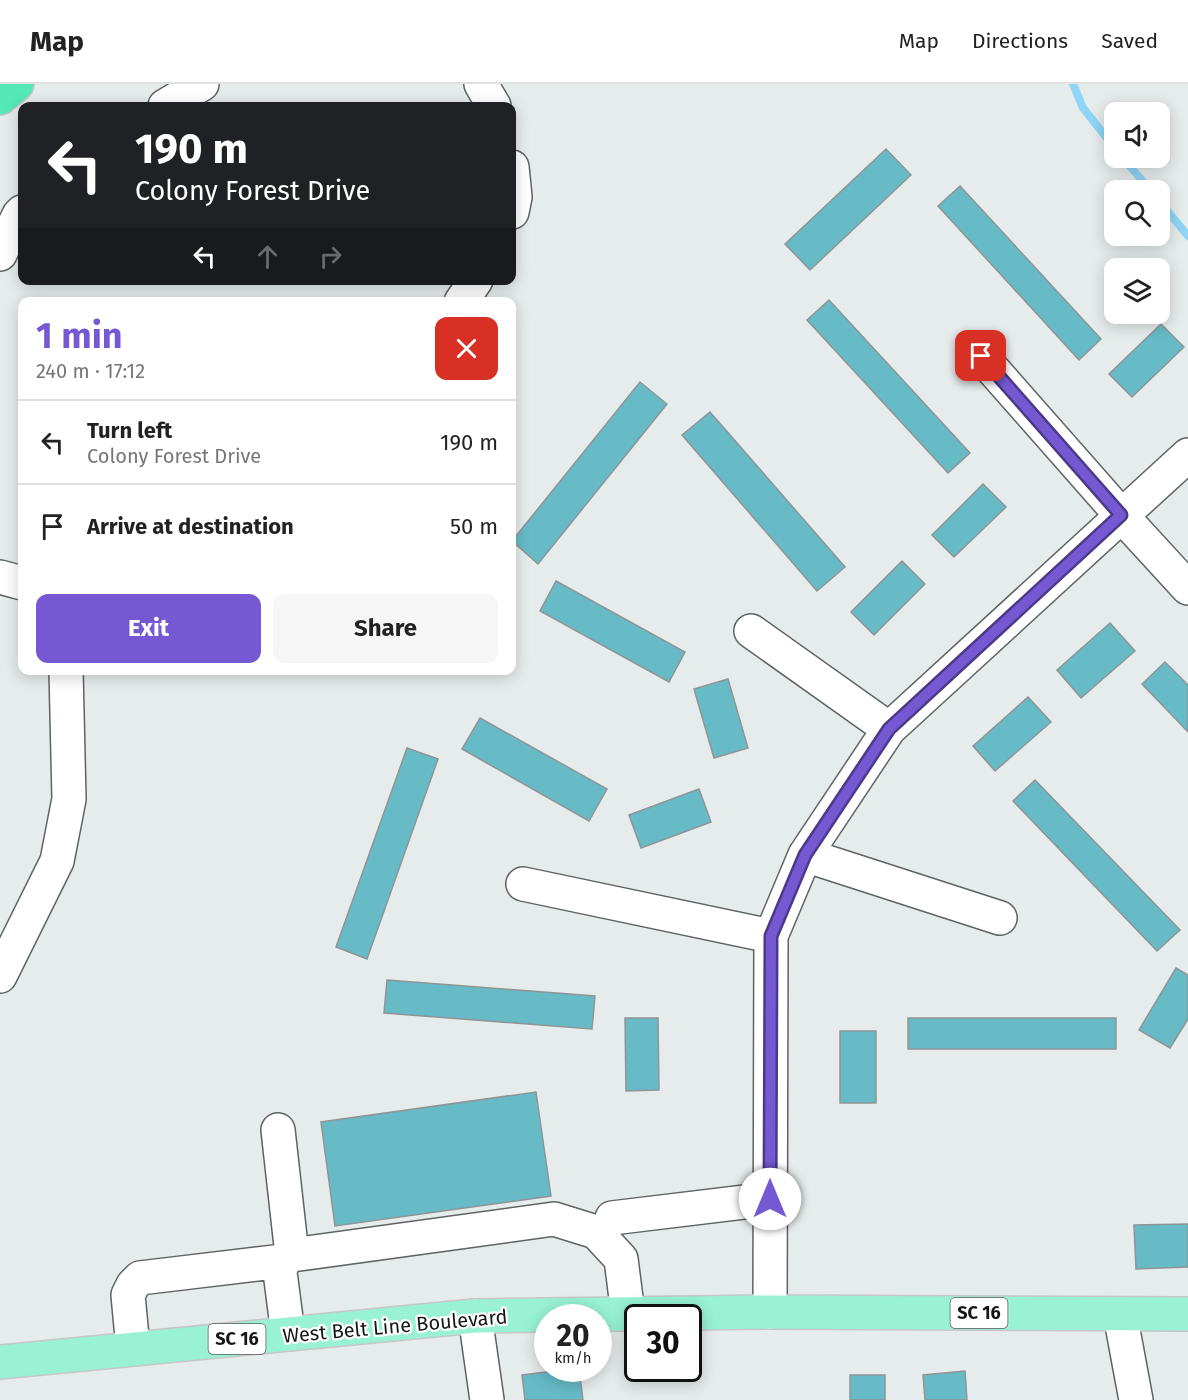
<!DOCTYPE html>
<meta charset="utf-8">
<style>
:root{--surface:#fff;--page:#f6f6f6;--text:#222;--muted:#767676;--line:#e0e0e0;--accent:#7559d3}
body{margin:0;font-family:"Fira Sans",sans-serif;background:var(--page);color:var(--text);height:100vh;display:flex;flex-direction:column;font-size:22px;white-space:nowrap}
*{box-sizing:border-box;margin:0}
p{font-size:20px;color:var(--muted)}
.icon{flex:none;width:33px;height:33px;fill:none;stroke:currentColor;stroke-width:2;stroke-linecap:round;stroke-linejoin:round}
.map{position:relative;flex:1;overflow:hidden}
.sheet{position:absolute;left:18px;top:213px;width:498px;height:378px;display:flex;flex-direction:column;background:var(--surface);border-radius:12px;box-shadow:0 3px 15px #0003}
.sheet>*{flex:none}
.guide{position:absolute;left:18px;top:18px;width:498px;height:183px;border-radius:12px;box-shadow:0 3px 15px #0003;background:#202124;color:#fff;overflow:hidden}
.tools{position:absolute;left:1104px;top:18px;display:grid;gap:12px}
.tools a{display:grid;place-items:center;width:66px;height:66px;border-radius:12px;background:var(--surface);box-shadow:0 3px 15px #0003;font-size:30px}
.speed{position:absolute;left:534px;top:1220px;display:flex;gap:12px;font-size:30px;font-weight:700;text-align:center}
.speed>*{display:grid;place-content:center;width:78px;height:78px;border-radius:50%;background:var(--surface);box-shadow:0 3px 15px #0003;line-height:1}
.speed small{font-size:15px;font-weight:400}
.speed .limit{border:3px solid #111;border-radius:9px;background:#fff;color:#111}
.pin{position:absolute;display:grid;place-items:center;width:51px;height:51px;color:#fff;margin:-26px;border-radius:12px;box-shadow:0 3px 9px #0006}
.me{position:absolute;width:66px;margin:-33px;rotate:0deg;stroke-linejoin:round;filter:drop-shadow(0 0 4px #0008)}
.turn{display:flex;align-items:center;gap:21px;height:126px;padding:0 18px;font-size:27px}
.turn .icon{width:78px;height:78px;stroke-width:2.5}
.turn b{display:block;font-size:42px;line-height:51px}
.lanes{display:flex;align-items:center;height:57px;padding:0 18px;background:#0003;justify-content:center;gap:30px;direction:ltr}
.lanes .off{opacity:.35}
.round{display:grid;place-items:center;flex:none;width:63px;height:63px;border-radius:12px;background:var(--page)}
.headline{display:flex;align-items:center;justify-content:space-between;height:102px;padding:0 18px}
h1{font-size:36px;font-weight:700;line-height:45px;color:var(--accent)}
.button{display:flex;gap:12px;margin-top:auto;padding:12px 18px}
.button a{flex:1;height:69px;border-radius:12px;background:var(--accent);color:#fff;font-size:24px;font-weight:700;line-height:69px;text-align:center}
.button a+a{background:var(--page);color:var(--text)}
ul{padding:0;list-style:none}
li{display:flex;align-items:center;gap:18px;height:84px;padding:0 18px;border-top:2px solid var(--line)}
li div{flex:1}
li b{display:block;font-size:22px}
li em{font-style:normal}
header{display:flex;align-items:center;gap:36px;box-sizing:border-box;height:84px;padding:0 30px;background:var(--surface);border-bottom:2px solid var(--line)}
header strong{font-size:28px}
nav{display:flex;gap:33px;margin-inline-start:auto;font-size:21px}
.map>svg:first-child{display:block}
</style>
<header>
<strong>Map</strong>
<nav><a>Map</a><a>Directions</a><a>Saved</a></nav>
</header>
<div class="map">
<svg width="1188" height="1316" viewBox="0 0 1188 1316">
<rect width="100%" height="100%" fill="#e6eceb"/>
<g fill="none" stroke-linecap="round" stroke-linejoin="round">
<path stroke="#8ed5f6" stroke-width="8" d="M 1073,0 L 1083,24 L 1114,63
M 1123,74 L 1150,106
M 1160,118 L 1188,152"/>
</g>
<path fill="#66bbc7" stroke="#8f9596" stroke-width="1.5" d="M 886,65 L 911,91 L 810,186 L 785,160 Z
M 960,102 L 1101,255 L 1079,276 L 938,122 Z
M 829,216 L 970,369 L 948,389 L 807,236 Z
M 1161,240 L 1184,263 L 1132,313 L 1109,290 Z
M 640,298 L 667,320 L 538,480 L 512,457 Z
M 710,328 L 845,483 L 817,507 L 682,351 Z
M 983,400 L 1006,423 L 954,473 L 932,451 Z
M 902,477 L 925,500 L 874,551 L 851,528 Z
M 556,497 L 685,568 L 669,598 L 540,527 Z
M 1110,539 L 1135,567 L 1081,614 L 1057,586 Z
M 1165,578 L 1188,601 L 1188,648 L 1142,600 Z
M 728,595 L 748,664 L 714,674 L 694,605 Z
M 1028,613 L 1051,638 L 995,687 L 973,662 Z
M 480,634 L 607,705 L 589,737 L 462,665 Z
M 407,664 L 438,675 L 367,875 L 336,863 Z
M 1035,696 L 1180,846 L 1157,867 L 1013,717 Z
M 699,705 L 711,738 L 641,764 L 629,731 Z
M 1176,884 L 1188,891 L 1188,935 L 1170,964 L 1139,946 Z
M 387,896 L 595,912 L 592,945 L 384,929 Z
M 625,934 L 658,934 L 659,1006 L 626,1007 Z
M 908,934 L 1116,934 L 1116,965 L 908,965 Z
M 840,947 L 876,947 L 876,1019 L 840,1019 Z
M 536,1008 L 551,1112 L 335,1142 L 321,1038 Z
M 1188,1140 L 1188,1183 L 1136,1185 L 1134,1141 Z
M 579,1284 L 583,1316 L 525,1316 L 522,1291 Z
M 965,1287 L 967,1316 L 925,1316 L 923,1291 Z
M 850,1291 L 885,1291 L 885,1316 L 850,1316 Z"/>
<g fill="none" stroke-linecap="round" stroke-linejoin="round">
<g stroke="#5e6363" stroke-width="36">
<path id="minor" d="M 481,0 L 494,22
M 165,22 L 202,0
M 512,83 L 515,113 L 512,128
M 0,170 L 19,131 L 22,128
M 461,218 L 476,196
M 981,272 L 1121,431 L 1188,504
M 0,493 L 22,499
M 751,547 L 889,645
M 805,771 L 1000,834
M 523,800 L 771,852
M 0,892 L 57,777 L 69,715 L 66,586
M 278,1046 L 292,1171
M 612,1134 L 770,1115
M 770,1228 L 771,852 L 805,771 L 889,645 L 1188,371
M 1120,1230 L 1136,1316
M 475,1232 L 487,1316
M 288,1250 L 280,1188 L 283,1177 L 292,1171 L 554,1135 L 596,1148 L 621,1175 L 628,1230
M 133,1264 L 128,1211 L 133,1201 L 140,1194 L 283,1177"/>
</g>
<g stroke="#c7c7c7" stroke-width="36">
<path id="major" d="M 0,1278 L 475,1232 L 770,1228 L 1188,1230"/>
</g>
<g stroke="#c7c7c7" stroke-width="36">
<path id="highway" d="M 0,14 L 17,0"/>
</g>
<use href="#minor" stroke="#fff" stroke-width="33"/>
<use href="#major" stroke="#98f2d3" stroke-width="33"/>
<use href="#highway" stroke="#54e9b6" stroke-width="33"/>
</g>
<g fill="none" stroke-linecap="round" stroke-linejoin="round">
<g stroke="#4c3a89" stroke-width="15">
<path id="route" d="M 770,1115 L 771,852 L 805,771 L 889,645 L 1121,431 L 981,272"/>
</g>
<use href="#route" stroke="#7559d3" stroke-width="10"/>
</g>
<g text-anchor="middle" stroke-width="4.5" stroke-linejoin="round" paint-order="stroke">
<g fill="#fff" stroke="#5b5d5c" stroke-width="1.5">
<rect x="950.5" y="1214" width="57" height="30" rx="4.5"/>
<rect x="208.5" y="1240" width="57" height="30" rx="4.5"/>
</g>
<g font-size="18" font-weight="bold" fill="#151716">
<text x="979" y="1235">SC 16</text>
<text x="237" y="1261">SC 16</text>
</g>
<g font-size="20" fill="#151716" stroke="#fff">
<text transform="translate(395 1242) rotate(-5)" y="7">West Belt Line Boulevard</text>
</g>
</g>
</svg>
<div class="tools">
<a><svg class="icon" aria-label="sound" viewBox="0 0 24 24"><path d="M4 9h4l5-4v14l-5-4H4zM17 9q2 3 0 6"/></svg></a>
<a><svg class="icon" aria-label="search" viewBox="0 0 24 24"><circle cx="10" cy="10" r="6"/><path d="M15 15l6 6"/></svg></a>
<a><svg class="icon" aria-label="layers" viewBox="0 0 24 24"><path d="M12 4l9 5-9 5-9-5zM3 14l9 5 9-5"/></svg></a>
</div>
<div class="speed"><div>20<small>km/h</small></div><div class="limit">30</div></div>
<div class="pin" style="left:981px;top:272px;background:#d93025"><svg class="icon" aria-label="arrive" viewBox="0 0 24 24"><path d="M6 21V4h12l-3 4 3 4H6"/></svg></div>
<svg class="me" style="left:770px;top:1115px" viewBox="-20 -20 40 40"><circle r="19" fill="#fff"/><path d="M0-13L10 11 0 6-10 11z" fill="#7559d3"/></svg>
<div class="guide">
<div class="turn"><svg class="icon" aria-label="left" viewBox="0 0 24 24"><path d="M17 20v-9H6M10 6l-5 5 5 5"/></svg><div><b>190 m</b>Colony Forest Drive</div></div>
<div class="lanes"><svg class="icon" aria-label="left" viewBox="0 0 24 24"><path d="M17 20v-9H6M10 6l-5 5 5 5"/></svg><svg class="icon off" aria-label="ahead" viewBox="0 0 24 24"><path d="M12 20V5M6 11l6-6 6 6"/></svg><svg class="icon off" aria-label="right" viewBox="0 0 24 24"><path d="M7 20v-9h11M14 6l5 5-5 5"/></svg></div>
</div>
<section class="sheet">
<div class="headline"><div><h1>1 min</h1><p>240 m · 17:12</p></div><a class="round" style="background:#d93025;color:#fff"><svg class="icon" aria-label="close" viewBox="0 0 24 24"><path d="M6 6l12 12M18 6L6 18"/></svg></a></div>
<ul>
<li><svg class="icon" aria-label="left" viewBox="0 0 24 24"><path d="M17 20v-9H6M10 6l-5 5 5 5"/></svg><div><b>Turn left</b><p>Colony Forest Drive</p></div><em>190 m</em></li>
<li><svg class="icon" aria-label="arrive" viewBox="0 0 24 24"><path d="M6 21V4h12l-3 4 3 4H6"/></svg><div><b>Arrive at destination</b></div><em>50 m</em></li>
</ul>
<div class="button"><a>Exit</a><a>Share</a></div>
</section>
</div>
